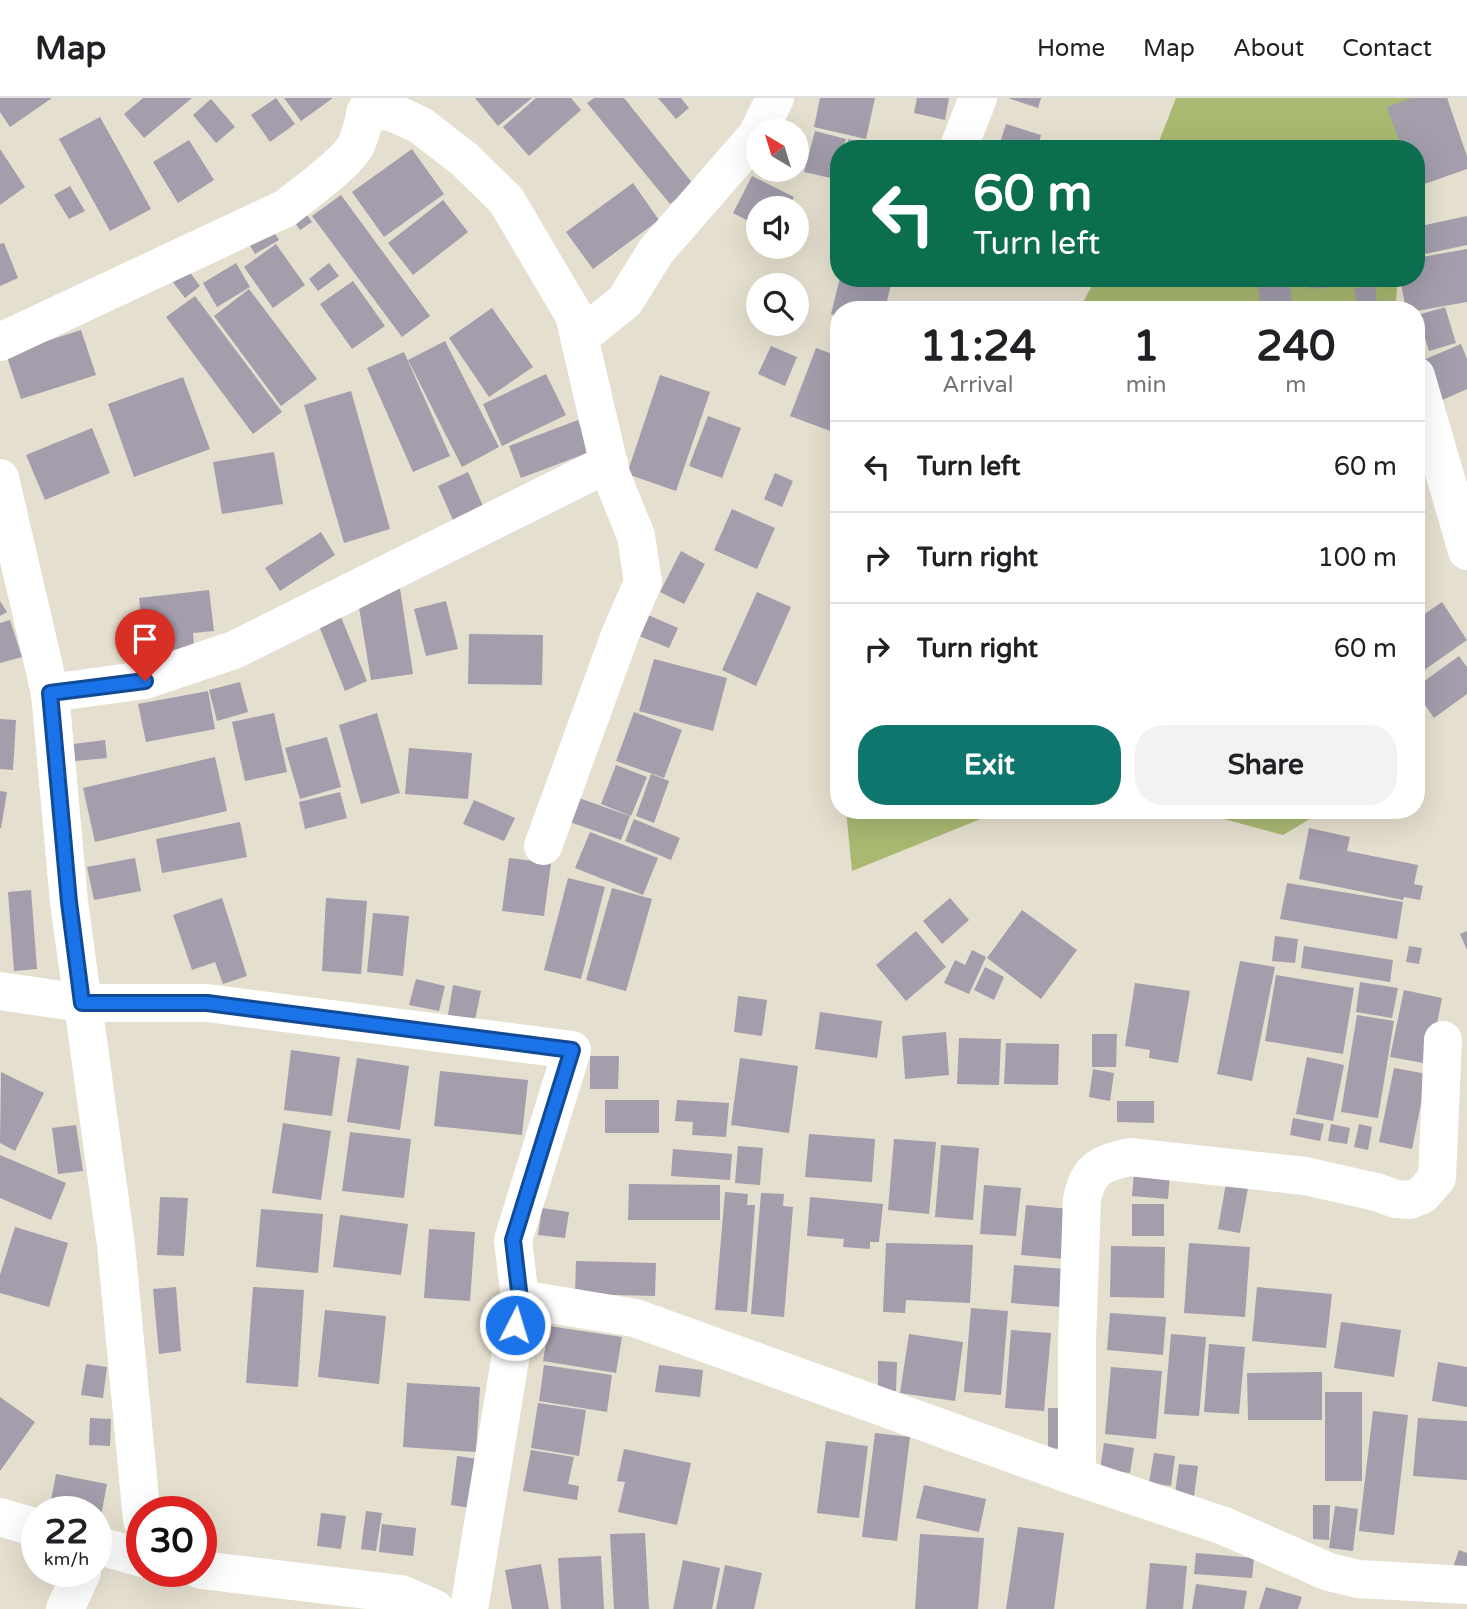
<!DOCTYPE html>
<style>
:root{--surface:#fff;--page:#f2f2f2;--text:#202124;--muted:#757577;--line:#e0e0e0;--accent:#0f766e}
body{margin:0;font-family:"Varela Round",sans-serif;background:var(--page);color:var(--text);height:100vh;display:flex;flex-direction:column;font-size:26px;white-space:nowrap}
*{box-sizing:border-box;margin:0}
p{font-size:23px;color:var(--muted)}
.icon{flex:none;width:38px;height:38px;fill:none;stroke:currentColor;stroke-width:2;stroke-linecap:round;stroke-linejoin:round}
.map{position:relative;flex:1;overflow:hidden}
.drawer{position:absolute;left:830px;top:203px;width:595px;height:518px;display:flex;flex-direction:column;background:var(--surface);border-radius:28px;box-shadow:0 7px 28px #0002}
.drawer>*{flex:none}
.hud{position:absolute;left:830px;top:42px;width:595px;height:147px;border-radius:28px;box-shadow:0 7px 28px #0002;background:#0b6e4f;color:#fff;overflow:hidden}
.needle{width:46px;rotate:322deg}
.fabs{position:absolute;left:746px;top:21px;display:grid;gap:14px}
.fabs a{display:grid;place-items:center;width:63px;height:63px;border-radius:50%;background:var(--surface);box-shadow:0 7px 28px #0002;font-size:35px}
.speed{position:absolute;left:21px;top:1398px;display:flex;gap:14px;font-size:35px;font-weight:700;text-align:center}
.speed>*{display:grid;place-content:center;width:91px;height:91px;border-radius:50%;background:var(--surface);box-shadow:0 7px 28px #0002;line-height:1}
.speed small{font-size:18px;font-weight:400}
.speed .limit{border:10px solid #d22;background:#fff;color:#111}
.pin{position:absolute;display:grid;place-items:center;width:60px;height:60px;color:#fff;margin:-72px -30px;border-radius:50% 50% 50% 0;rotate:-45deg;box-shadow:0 0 7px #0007}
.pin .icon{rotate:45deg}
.me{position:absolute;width:77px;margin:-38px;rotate:5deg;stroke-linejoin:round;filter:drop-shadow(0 0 5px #0008)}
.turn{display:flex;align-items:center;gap:24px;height:147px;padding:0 28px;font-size:32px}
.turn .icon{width:91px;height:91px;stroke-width:2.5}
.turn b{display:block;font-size:49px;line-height:60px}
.eta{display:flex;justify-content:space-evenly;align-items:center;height:119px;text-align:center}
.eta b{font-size:42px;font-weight:700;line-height:49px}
.action{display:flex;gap:14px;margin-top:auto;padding:14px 28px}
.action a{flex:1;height:80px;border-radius:28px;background:var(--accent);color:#fff;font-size:28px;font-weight:700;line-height:80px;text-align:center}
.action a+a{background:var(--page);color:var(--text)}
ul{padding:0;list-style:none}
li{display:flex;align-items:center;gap:21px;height:91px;padding:0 28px;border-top:2px solid var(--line)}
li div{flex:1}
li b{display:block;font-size:26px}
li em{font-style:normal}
header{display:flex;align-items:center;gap:42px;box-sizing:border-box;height:98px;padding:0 35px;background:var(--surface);border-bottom:2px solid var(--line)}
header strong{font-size:33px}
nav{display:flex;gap:38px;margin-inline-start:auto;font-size:24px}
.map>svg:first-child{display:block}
</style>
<header>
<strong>Map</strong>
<nav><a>Home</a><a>Map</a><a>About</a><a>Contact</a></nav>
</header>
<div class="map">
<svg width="1467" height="1511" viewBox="0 0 1467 1511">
<rect width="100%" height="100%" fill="#e5dfcf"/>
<path fill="#a9b971" d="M 1176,0 L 1448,0 L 1416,70 L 1416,51 L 1156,51 Z
M 1096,180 L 1398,180 L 1395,212 L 1079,212 Z
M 846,712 L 1003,712 L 852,773 Z
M 1190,712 L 1325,712 L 1283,737 Z"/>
<path fill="#a39dac" d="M 0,0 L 52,0 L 10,29 L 0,14 Z
M 143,0 L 192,0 L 144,40 L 124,16 Z
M 276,0 L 295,26 L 270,44 L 251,17 Z
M 284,0 L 333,0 L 301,23 Z
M 475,0 L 532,0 L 498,28 Z
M 536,0 L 571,0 L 581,12 L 529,58 L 503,29 Z
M 594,0 L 624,0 L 694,87 L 670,106 L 587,5 Z
M 658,0 L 681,0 L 689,10 L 676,21 Z
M 820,0 L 875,0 L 866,41 L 814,29 Z
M 917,0 L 949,0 L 945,22 L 914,15 Z
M 1008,0 L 1041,0 L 1038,10 Z
M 1413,0 L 1447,0 L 1467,58 L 1467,71 L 1416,89 L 1416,51 L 1402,51 L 1387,9 Z
M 211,1 L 235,29 L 216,45 L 193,17 Z
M 100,19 L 151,111 L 110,133 L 59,41 Z
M 1006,26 L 1041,37 L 1037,51 L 998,51 Z
M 815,33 L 846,41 L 843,51 L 838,51 L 838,69 L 835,81 L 804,74 Z
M 848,41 L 864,45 L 862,51 L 846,51 Z
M 189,42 L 214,82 L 178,105 L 153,64 Z
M 0,51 L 25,89 L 0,107 Z
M 412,51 L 444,96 L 384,139 L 352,94 Z
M 752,78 L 794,99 L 788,110 L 758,110 L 758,128 L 733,115 Z
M 633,85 L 659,122 L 593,171 L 566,134 Z
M 70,88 L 85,113 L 69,121 L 54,97 Z
M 341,97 L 430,218 L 402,239 L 312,118 Z
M 443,102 L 468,134 L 413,177 L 388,145 Z
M 298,104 L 312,124 L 300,132 L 286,112 Z
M 1467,118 L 1467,147 L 1416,158 L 1416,129 Z
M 266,121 L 279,142 L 255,156 L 242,135 Z
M 4,145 L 18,180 L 0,188 L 0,146 Z
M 276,146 L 305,187 L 273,210 L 244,169 Z
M 1467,151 L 1467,204 L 1416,213 L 1406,212 L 1400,180 L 1416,180 L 1416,160 Z
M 236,165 L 250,189 L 217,209 L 203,185 Z
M 329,165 L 339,178 L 318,193 L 309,181 Z
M 188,172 L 200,188 L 185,200 L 172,183 Z
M 840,180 L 867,180 L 891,186 L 885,212 L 838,212 L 838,218 L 831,216 Z
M 915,180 L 943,180 L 942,186 Z
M 1258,180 L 1290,180 L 1292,209 L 1260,211 Z
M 1308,180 L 1354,180 L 1354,187 L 1309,191 Z
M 353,183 L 385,228 L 352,251 L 320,206 Z
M 1375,188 L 1377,206 L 1357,209 L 1354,190 Z
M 249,191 L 317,281 L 281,308 L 214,218 Z
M 195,198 L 282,314 L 253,336 L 166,219 Z
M 1445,209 L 1456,245 L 1429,253 L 1418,217 Z
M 492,210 L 533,269 L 489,299 L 449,240 Z
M 81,232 L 96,277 L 21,301 L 6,256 Z
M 445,243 L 499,349 L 462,369 L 408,262 Z
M 1461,246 L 1467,261 L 1467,291 L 1438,304 L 1421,263 Z
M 771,248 L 797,259 L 785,288 L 758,276 Z
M 816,250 L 838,258 L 838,319 L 833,334 L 790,318 Z
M 404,254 L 450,358 L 413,374 L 367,270 Z
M 546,276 L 566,317 L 502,348 L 483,306 Z
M 660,277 L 710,294 L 676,393 L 627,376 Z
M 183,279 L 210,351 L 134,379 L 108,306 Z
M 351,293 L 390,431 L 344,445 L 304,307 Z
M 708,318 L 741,330 L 722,380 L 689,368 Z
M 578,322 L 590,354 L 521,380 L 509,348 Z
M 92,330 L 110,375 L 45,402 L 26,357 Z
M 274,354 L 283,406 L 222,416 L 213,364 Z
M 1416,371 L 1421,397 L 1416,398 Z
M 468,374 L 483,408 L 453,422 L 438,388 Z
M 775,375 L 793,383 L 782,409 L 764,401 Z
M 732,411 L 775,430 L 757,471 L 714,452 Z
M 321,434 L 335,457 L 280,493 L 265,470 Z
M 681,453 L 705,466 L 684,506 L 660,494 Z
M 1416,460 L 1422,483 L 1416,484 Z
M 400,490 L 413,576 L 371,582 L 357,497 Z
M 209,492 L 214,533 L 193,535 L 194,551 L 145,556 L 139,500 Z
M 757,494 L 791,509 L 756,588 L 722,572 Z
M 0,503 L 7,514 L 0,518 Z
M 446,503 L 458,551 L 426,558 L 414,511 Z
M 1442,504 L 1467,542 L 1420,575 L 1416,568 L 1416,522 Z
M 339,514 L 367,583 L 345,593 L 317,523 Z
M 648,517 L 678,530 L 669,550 L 639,538 Z
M 10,522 L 22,559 L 0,565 L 0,525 Z
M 469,536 L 543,537 L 542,587 L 468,586 Z
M 1459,558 L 1467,569 L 1467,596 L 1434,620 L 1416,594 L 1416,589 Z
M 654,561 L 727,580 L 713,633 L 639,613 Z
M 240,584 L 248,614 L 217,623 L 209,592 Z
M 208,593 L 215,631 L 146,644 L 138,606 Z
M 634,614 L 682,632 L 664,680 L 616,663 Z
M 274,615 L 287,674 L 245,683 L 232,624 Z
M 377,615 L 400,695 L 361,706 L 339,627 Z
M 0,621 L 16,622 L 13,672 L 0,671 Z
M 327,639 L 341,689 L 300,701 L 285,650 Z
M 105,642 L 107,660 L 75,663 L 73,646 Z
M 409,650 L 472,655 L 468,701 L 405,696 Z
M 215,659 L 227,713 L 95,744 L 83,690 Z
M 616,667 L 647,679 L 631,718 L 601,706 Z
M 651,676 L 669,683 L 654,725 L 636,718 Z
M 0,693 L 7,694 L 1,730 L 0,730 Z
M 340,694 L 347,720 L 305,731 L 299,704 Z
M 576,699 L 630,718 L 621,742 L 567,723 Z
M 474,702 L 515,720 L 504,743 L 463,726 Z
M 634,721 L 680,740 L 671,762 L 625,743 Z
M 240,724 L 247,759 L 162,775 L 156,741 Z
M 1309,730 L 1350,739 L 1347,753 L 1418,767 L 1414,786 L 1423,788 L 1420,802 L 1404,799 L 1403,802 L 1299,781 Z
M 590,734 L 658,760 L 643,797 L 575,770 Z
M 135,760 L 141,793 L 94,802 L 87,769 Z
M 509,760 L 551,765 L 544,818 L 502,813 Z
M 568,780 L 605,789 L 581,881 L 544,872 Z
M 1287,785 L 1403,804 L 1397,841 L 1280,821 Z
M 612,790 L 652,801 L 626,893 L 586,882 Z
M 31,792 L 37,871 L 14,873 L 8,794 Z
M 222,800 L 247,878 L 223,886 L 215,864 L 192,872 L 173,817 Z
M 326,800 L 367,803 L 361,876 L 322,873 Z
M 950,800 L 969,822 L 942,846 L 923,823 Z
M 1022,812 L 1077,852 L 1041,901 L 987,860 Z
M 373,815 L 409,818 L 403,878 L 367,874 Z
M 916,833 L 946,869 L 906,903 L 876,867 Z
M 1467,833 L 1467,852 L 1460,836 Z
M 1275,838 L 1298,841 L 1295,865 L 1272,863 Z
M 1304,848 L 1393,862 L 1390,884 L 1301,870 Z
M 1409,848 L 1422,850 L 1419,866 L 1406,864 Z
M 972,852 L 986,859 L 969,896 L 944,885 L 955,862 L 965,867 Z
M 1240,863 L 1275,869 L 1252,983 L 1217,976 Z
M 985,869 L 1004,879 L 994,902 L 974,892 Z
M 1276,877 L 1354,890 L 1343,956 L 1265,943 Z
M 416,881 L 445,888 L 439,913 L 409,907 Z
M 1360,884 L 1398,890 L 1392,920 L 1356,914 Z
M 1135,885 L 1190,893 L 1178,965 L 1149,960 L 1150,952 L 1125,948 Z
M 453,887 L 481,893 L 475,922 L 448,917 Z
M 1404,892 L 1442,900 L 1429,966 L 1390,959 Z
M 738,898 L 767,902 L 762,938 L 734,934 Z
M 820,914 L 882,923 L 877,960 L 815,951 Z
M 1357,917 L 1394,923 L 1378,1020 L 1341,1014 Z
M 946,934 L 949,977 L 905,981 L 902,938 Z
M 1092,936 L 1117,936 L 1116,969 L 1092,969 Z
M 959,940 L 1001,941 L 999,987 L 957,986 Z
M 1006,945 L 1059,946 L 1058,987 L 1004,986 Z
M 291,952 L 340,959 L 332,1018 L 284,1012 Z
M 590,958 L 619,958 L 618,991 L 590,991 Z
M 1307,959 L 1344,967 L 1333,1023 L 1296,1016 Z
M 357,960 L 409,968 L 400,1032 L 347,1024 Z
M 740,960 L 798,968 L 789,1035 L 731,1027 Z
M 1394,970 L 1427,976 L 1412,1051 L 1379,1044 Z
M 1093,971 L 1114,975 L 1110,1003 L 1089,999 Z
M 440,973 L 528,982 L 522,1037 L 434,1028 Z
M 1,974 L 44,995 L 15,1053 L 0,1045 Z
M 605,1002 L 659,1002 L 659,1035 L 605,1035 Z
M 677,1002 L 729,1005 L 726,1039 L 692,1037 L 693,1024 L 675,1023 Z
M 1117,1003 L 1154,1003 L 1154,1025 L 1117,1024 Z
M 1293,1020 L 1324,1026 L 1320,1043 L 1290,1037 Z
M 283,1025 L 331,1033 L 321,1102 L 272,1095 Z
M 1331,1026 L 1350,1030 L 1347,1046 L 1328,1043 Z
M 1359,1026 L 1372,1029 L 1368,1052 L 1354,1049 Z
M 76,1027 L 83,1073 L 58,1076 L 52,1030 Z
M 350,1034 L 411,1041 L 404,1100 L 342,1093 Z
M 809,1036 L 875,1041 L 872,1084 L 805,1079 Z
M 894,1041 L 936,1044 L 929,1116 L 888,1112 Z
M 941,1047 L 979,1050 L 973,1122 L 935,1119 Z
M 738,1048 L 763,1050 L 760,1087 L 735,1085 Z
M 673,1051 L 732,1056 L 730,1082 L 671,1078 Z
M 0,1057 L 66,1085 L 51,1122 L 0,1100 Z
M 1134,1074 L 1170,1076 L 1168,1101 L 1132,1098 Z
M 1226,1085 L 1248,1090 L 1240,1135 L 1218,1131 Z
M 629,1086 L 720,1087 L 720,1122 L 628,1122 Z
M 984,1087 L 1021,1090 L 1016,1138 L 980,1136 Z
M 725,1094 L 748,1096 L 747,1107 L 755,1107 L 747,1214 L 715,1212 Z
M 761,1095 L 784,1096 L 783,1108 L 793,1109 L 784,1219 L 751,1216 Z
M 160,1099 L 188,1100 L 184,1158 L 157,1157 Z
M 810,1099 L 883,1106 L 879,1144 L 870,1144 L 870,1151 L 843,1149 L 844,1141 L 807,1138 Z
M 1132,1106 L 1164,1106 L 1164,1138 L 1132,1138 Z
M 1026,1107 L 1070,1111 L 1065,1161 L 1021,1157 Z
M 542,1110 L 569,1114 L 565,1140 L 538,1137 Z
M 261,1111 L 323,1116 L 318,1175 L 256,1169 Z
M 340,1117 L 408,1126 L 401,1177 L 333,1169 Z
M 15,1129 L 68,1145 L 49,1209 L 0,1195 L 0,1177 Z
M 429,1131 L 475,1134 L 470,1203 L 424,1200 Z
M 886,1145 L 973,1147 L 970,1205 L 906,1202 L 905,1215 L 883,1214 Z
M 1189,1145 L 1250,1149 L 1245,1219 L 1184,1215 Z
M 1111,1148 L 1165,1149 L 1164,1200 L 1110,1199 Z
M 576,1163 L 656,1165 L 655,1198 L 575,1196 Z
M 1014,1167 L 1067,1171 L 1063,1209 L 1011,1205 Z
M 176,1189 L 181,1253 L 159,1256 L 153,1191 Z
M 253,1189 L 304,1192 L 298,1289 L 246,1285 Z
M 1257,1189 L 1332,1196 L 1326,1250 L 1252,1243 Z
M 971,1210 L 1008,1213 L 1001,1297 L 964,1294 Z
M 325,1212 L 386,1218 L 379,1286 L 318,1279 Z
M 1110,1215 L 1166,1219 L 1163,1257 L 1107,1252 Z
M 1341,1224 L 1401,1232 L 1394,1279 L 1334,1270 Z
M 549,1228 L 622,1239 L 616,1275 L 543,1263 Z
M 1011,1232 L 1051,1235 L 1044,1313 L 1005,1310 Z
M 909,1236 L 963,1244 L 955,1303 L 900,1295 Z
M 1171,1236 L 1206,1239 L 1199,1318 L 1164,1316 Z
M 1209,1246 L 1245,1249 L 1239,1316 L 1204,1314 Z
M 878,1263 L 897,1264 L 896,1293 L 878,1293 Z
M 1438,1264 L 1467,1269 L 1467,1309 L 1432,1303 Z
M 86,1266 L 107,1269 L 103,1300 L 81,1297 Z
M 544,1267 L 612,1277 L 607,1314 L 539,1303 Z
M 659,1267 L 703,1272 L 700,1299 L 655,1294 Z
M 1111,1269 L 1162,1273 L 1156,1341 L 1105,1336 Z
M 1322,1274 L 1322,1322 L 1248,1322 L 1247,1275 Z
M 407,1285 L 480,1289 L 476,1354 L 403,1349 Z
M 1325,1294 L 1362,1294 L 1362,1383 L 1325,1383 Z
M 0,1299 L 35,1324 L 0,1373 Z
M 538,1305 L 586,1312 L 579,1358 L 531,1350 Z
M 1048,1310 L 1075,1310 L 1076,1350 L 1048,1351 Z
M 1373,1313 L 1408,1317 L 1394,1437 L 1359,1433 Z
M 90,1320 L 111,1321 L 110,1348 L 89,1347 Z
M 1418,1320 L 1467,1323 L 1467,1382 L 1413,1378 Z
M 875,1335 L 910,1339 L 897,1443 L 862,1439 Z
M 826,1343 L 868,1348 L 859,1420 L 817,1415 Z
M 1104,1345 L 1134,1350 L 1130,1375 L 1100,1371 Z
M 624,1351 L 691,1365 L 677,1427 L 618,1414 L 625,1384 L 617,1383 Z
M 531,1352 L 574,1359 L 568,1386 L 579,1388 L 577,1402 L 523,1393 Z
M 1154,1355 L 1175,1358 L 1171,1388 L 1149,1385 Z
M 457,1358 L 478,1361 L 471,1410 L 451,1407 Z
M 1179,1366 L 1198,1368 L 1194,1398 L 1175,1395 Z
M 56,1376 L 107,1386 L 100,1423 L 96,1422 L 96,1414 L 49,1413 Z
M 924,1387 L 986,1401 L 979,1434 L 916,1420 Z
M 1313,1407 L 1330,1407 L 1329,1442 L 1313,1441 Z
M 1335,1408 L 1358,1411 L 1353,1453 L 1329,1450 Z
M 366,1413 L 382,1415 L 376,1453 L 361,1451 Z
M 321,1415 L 346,1418 L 341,1451 L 317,1448 Z
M 382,1426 L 416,1430 L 413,1458 L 379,1454 Z
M 1018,1429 L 1064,1435 L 1054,1511 L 1006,1511 Z
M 645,1435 L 649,1511 L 614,1511 L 610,1436 Z
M 920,1436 L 984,1440 L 978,1511 L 915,1511 Z
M 1459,1452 L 1467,1455 L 1467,1478 L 1452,1472 Z
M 1196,1455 L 1254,1460 L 1252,1480 L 1194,1476 Z
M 601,1458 L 604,1511 L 561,1511 L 558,1460 Z
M 683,1462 L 720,1470 L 712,1511 L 673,1511 Z
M 1150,1465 L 1187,1468 L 1183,1511 L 1146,1511 Z
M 541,1466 L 549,1511 L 512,1511 L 505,1472 Z
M 725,1467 L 762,1475 L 754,1511 L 716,1511 Z
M 1196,1486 L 1247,1493 L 1244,1511 L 1192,1511 Z
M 1266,1489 L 1302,1499 L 1298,1511 L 1259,1511 Z"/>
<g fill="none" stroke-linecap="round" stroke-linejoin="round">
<path stroke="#fff" stroke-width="38" d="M 365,15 L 389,13 L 420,27 L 464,61 L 506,102 L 574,217 L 611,376 L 636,438 L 643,484 L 620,537 L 543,748
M 759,33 L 775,0
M 958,51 L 978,0
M 579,240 L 625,203 L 656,153 L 758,36
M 0,244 L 286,110 C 302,97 348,64 356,47 C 363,32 364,15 372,0
M 1416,278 L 1467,453
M 0,380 L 50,595 L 69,804 L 116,1147 L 142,1422
M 50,595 L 145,582 L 234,552 L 609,365
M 0,893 L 82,905 L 207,905 L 572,952 L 513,1142 L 520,1201 L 469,1511
M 520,1201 L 635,1220 L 1077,1379 L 1224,1428 L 1329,1474 L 1358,1481 L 1467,1487
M 1077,1379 L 1077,1245 L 1082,1101 C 1088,1071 1101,1065 1130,1059 L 1305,1078 L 1376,1094 L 1396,1101 L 1410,1102 L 1422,1097 L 1437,1080 L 1443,942
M 0,1419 L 37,1430
M 96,1447 L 142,1460
M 201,1472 L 401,1496 L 435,1511
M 65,1511 L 82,1474"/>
</g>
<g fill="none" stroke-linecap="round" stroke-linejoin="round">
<g stroke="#114b97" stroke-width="18">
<path id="route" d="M 145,583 L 50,595 L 69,804 L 82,905 L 207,905 L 572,952 L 513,1142 L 520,1201 L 515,1227"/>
</g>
<use href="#route" stroke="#1a73e8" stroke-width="12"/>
</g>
</svg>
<div class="fabs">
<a><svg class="needle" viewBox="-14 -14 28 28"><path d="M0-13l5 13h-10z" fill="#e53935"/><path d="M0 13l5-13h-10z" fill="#757577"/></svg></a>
<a><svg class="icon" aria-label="sound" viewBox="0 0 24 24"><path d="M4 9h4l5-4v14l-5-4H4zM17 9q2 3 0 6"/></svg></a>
<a><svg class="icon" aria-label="search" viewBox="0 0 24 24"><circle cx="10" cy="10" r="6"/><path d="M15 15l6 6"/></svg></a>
</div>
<div class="speed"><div>22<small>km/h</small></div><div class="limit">30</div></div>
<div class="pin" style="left:145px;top:583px;background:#d93025"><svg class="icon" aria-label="arrive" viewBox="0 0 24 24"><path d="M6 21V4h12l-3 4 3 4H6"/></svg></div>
<svg class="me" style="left:515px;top:1227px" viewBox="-20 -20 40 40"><circle r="17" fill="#1a73e8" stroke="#fff" stroke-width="3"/><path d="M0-11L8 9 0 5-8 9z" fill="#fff"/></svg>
<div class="hud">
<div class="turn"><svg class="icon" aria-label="left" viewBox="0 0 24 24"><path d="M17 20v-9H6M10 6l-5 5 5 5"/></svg><div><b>60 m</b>Turn left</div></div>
</div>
<section class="drawer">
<div class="eta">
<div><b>11:24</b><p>Arrival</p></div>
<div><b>1</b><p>min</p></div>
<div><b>240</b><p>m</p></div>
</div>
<ul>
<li><svg class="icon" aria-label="left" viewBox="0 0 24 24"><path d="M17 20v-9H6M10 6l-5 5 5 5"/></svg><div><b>Turn left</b></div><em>60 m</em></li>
<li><svg class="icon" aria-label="right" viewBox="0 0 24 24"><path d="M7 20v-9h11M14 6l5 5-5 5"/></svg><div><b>Turn right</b></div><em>100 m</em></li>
<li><svg class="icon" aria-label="right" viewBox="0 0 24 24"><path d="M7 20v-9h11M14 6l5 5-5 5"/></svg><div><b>Turn right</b></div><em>60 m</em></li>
</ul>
<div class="action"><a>Exit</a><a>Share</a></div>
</section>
</div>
